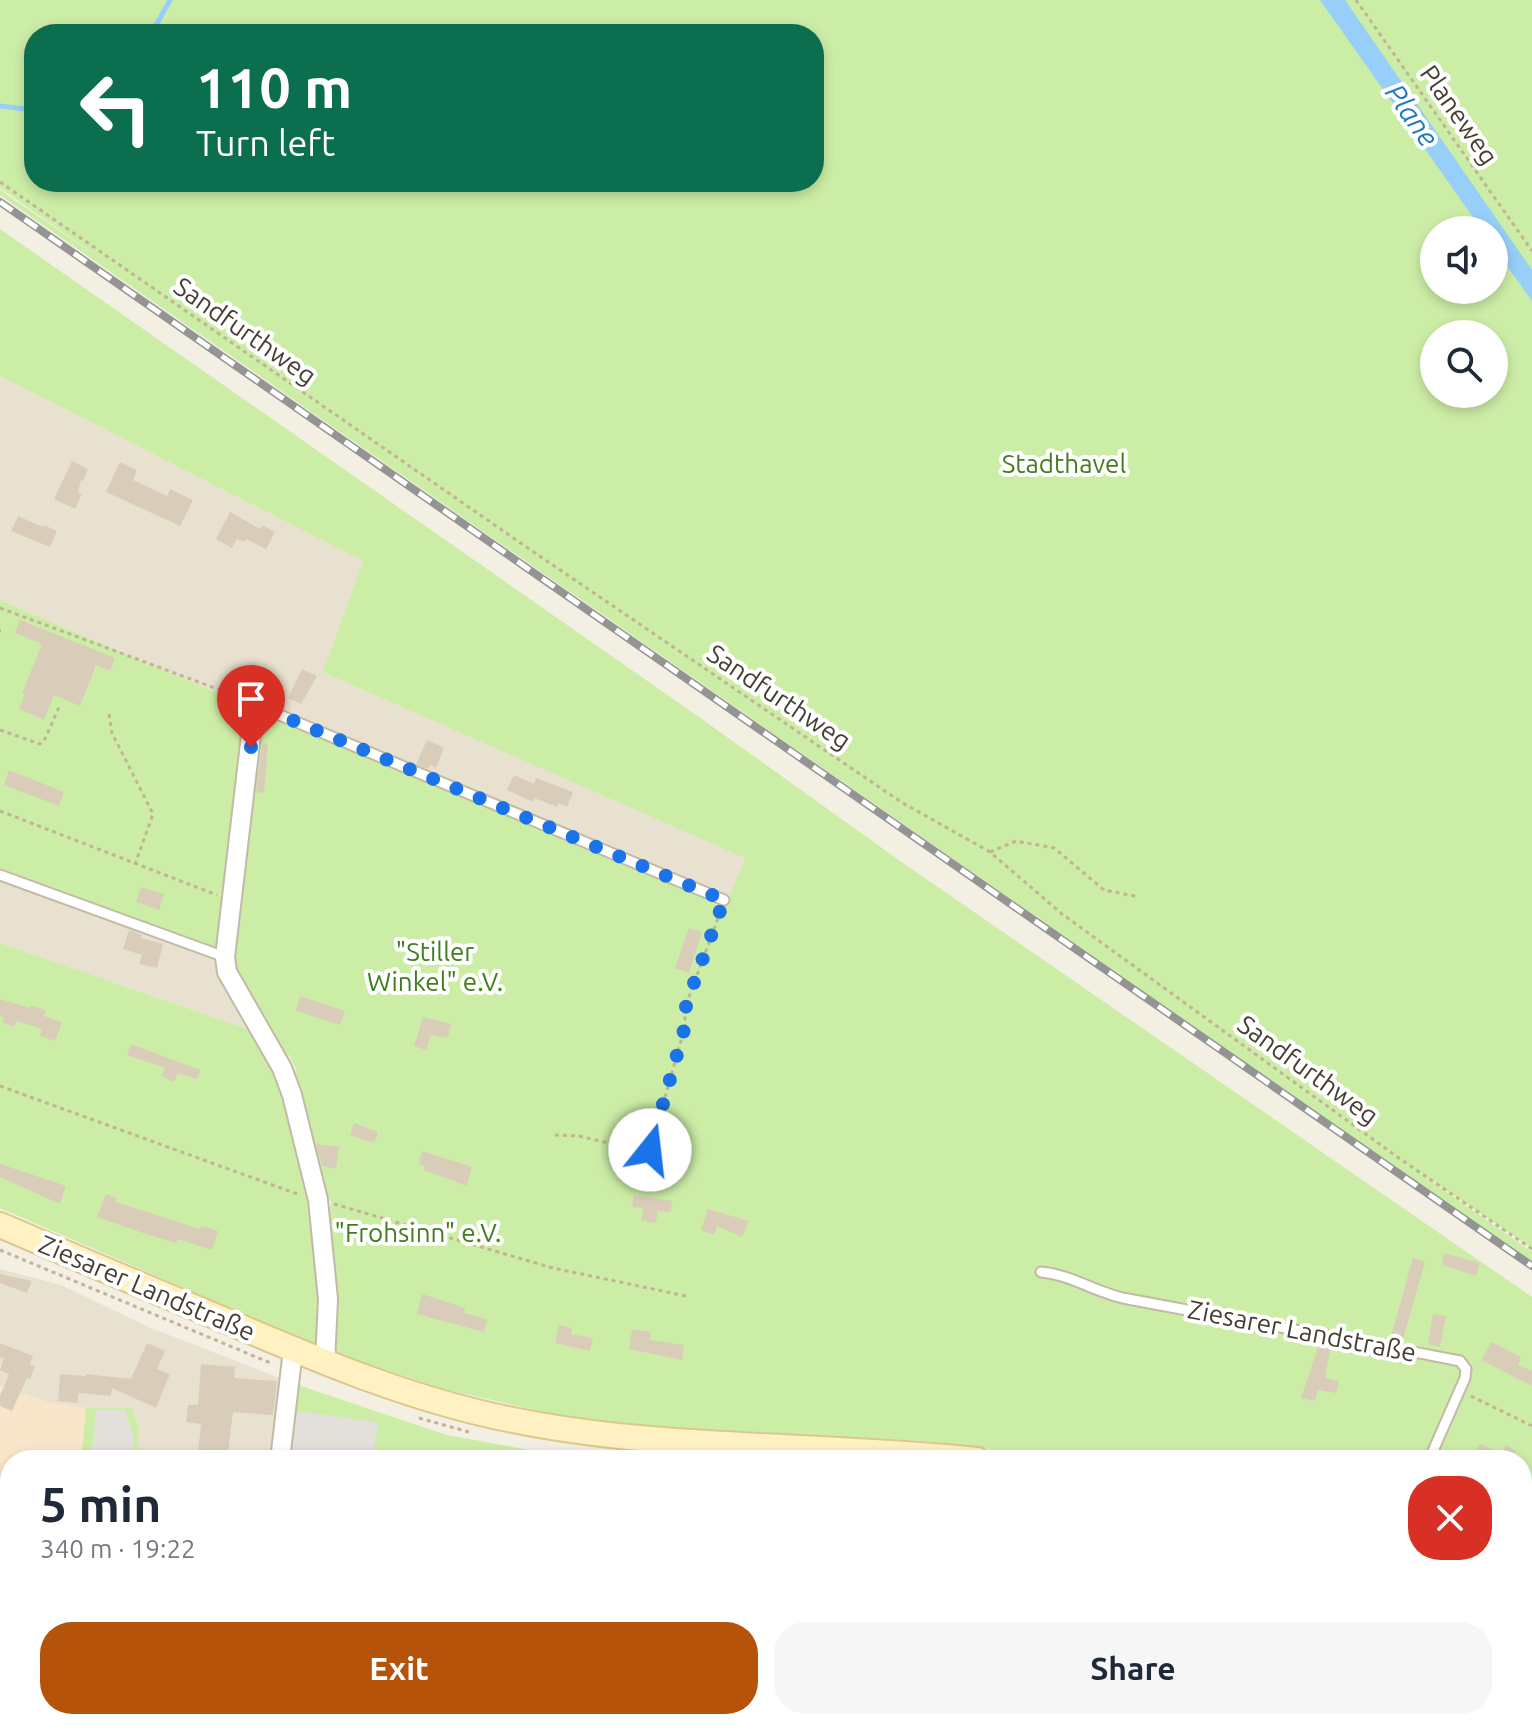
<!DOCTYPE html>
<meta charset="utf-8">
<style>
:root{--surface:#fff;--page:#f6f6f7;--text:#1f2937;--muted:#747a83;--accent:#b45309}
body{margin:0;font-family:Ubuntu,sans-serif;background:var(--page);color:var(--text);height:100vh;display:flex;flex-direction:column;font-size:30px;white-space:nowrap}
*{box-sizing:border-box;margin:0}
p{font-size:26px;color:var(--muted)}
.icon{flex:none;width:44px;height:44px;fill:none;stroke:currentColor;stroke-width:2;stroke-linecap:round;stroke-linejoin:round}
.map{position:relative;flex:1;overflow:hidden}
.drawer{position:absolute;left:0px;top:1450px;width:1532px;height:280px;display:flex;flex-direction:column;background:var(--surface);border-radius:32px 32px 0 0;box-shadow:0 4px 12px #0003}
.drawer>*{flex:none}
.hud{position:absolute;left:24px;top:24px;width:800px;height:168px;border-radius:32px;box-shadow:0 4px 12px #0003;background:#0b6e4f;color:#fff;overflow:hidden}
.fabs{position:absolute;left:1420px;top:216px;display:grid;gap:16px}
.fabs a{display:grid;place-items:center;width:88px;height:88px;border-radius:50%;background:var(--surface);box-shadow:0 4px 12px #0003;font-size:40px}
.pin{position:absolute;display:grid;place-items:center;width:68px;height:68px;color:#fff;margin:-82px -34px;border-radius:50% 50% 50% 0;rotate:-45deg;box-shadow:0 0 8px #0007}
.pin .icon{rotate:45deg}
.me{position:absolute;width:88px;margin:-44px;rotate:16deg;stroke-linejoin:round;filter:drop-shadow(0 0 6px #0008)}
.turn{display:flex;align-items:center;gap:28px;height:168px;padding:0 40px;font-size:36px}
.turn .icon{width:104px;height:104px;stroke-width:2.5}
.turn b{display:block;font-size:56px;line-height:68px}
.round{display:grid;place-items:center;flex:none;width:84px;height:84px;border-radius:32px;background:var(--page)}
.summary{display:flex;align-items:center;justify-content:space-between;height:136px;padding:0 40px}
h1{font-size:48px;font-weight:600;line-height:60px}
.primary-button{display:flex;gap:16px;margin-top:auto;padding:16px 40px}
.primary-button a{flex:1;height:92px;border-radius:32px;background:var(--accent);color:#fff;font-size:32px;font-weight:600;line-height:92px;text-align:center}
.primary-button a+a{background:var(--page);color:var(--text)}
.map>svg:first-child{display:block}
</style>
<div class="map">
<svg width="1532" height="1730" viewBox="0 0 1532 1730">
<rect width="100%" height="100%" fill="#f3efe2"/>
<path fill="#e8e1d0" d="M 0,376 L 363,561 L 324,672 L 745,857 L 727,905 L 303,730 L 0,600 Z
M 0,868 L 219,950 L 253,1031 L 0,943 Z
M 0,1269 L 61,1285 L 151,1328 L 295,1384 L 285,1460 L 136,1460 L 139,1429 L 86,1408 L 50,1403 L 0,1386 Z
M 1522,1618 L 1532,1620 L 1532,1730 L 1347,1730 L 1352,1720 L 1522,1720 Z
M 151,1720 L 254,1720 L 253,1730 L 150,1730 Z"/>
<path fill="#f9e6ca" d="M 0,1386 L 50,1403 L 86,1408 L 81,1460 L 10,1460 L 10,1720 L 53,1720 L 52,1730 L 0,1730 Z"/>
<path fill="#cceda6" fill-rule="evenodd" d="M 0,0 L 1532,0 L 1532,1248 L 1410,1166 L 1088,940 L 1532,1252 L 1532,1262 L 0,195 L 0,190 L 107,263 L 0,188 ZM 34,34 L 814,34 L 814,182 L 34,182 ZM 1434,230 L 1494,230 L 1494,290 L 1434,290 ZM 1434,334 L 1494,334 L 1494,394 L 1434,394 Z
M 0,229 L 699,717 L 903,863 L 1532,1297 L 1532,1582 L 1522,1579 L 1522,1460 L 1435,1460 L 1467,1387 L 1471,1368 L 1462,1366 L 1457,1387 L 1425,1460 L 1079,1460 L 925,1441 L 657,1427 L 572,1418 L 447,1390 L 336,1354 L 336,1306 L 323,1208 L 331,1207 L 331,1200 L 321,1197 L 293,1075 L 296,1069 L 289,1055 L 283,1055 L 231,966 L 259,726 L 273,717 L 726,905 L 745,858 L 323,672 L 363,561 L 0,376 Z
M 0,600 L 250,707 L 219,950 L 0,868 Z
M 0,943 L 253,1031 L 287,1096 L 311,1193 L 307,1202 C 324,1236 321,1308 320,1347 L 0,1208 Z
M 295,1384 L 447,1435 L 584,1460 L 285,1460 Z
M 86,1408 L 132,1408 L 139,1429 L 136,1460 L 81,1460 Z
M 53,1720 L 151,1720 L 150,1730 L 52,1730 Z
M 254,1720 L 1343,1720 L 1339,1730 L 253,1730 Z"/>
<path fill="#e3e0dc" d="M 96,1410 L 125,1410 L 134,1438 L 133,1455 L 92,1450 Z
M 294,1411 L 378,1422 L 373,1460 L 289,1450 Z"/>
<path fill="#97cff8" d="M 1320,0 L 1345,0 L 1532,270 L 1532,301 L 1494,248 L 1494,230 L 1482,230 Z"/>
<g fill="none" stroke-linecap="round" stroke-linejoin="round">
<path stroke="#97cff8" stroke-width="5" d="M 151,34 L 170,0
M 0,106 L 34,110"/>
</g>
<path fill="#d9cdba" d="M 72,461 L 88,469 L 83,481 L 81,480 L 78,492 L 82,494 L 75,509 L 54,499 Z
M 120,462 L 137,470 L 133,480 L 167,496 L 170,489 L 193,500 L 180,526 L 106,492 Z
M 230,512 L 260,529 L 262,525 L 275,532 L 266,549 L 246,539 L 244,542 L 237,539 L 232,548 L 216,539 Z
M 18,516 L 43,527 L 44,525 L 57,531 L 50,547 L 11,531 Z
M 20,620 L 115,658 L 110,671 L 96,665 L 80,706 L 54,695 L 44,720 L 19,709 L 25,694 L 22,693 L 42,644 L 15,633 Z
M 302,669 L 317,676 L 301,704 L 288,698 Z
M 427,740 L 444,748 L 436,768 L 430,765 L 428,769 L 416,764 Z
M 262,743 L 268,744 L 264,793 L 256,792 Z
M 9,770 L 64,792 L 59,806 L 4,785 Z
M 514,775 L 534,784 L 536,778 L 573,792 L 567,807 L 558,803 L 557,807 L 534,798 L 533,802 L 507,790 Z
M 141,887 L 164,894 L 159,910 L 136,902 Z
M 689,928 L 702,932 L 689,973 L 675,968 Z
M 129,930 L 142,935 L 141,938 L 163,944 L 157,968 L 139,964 L 142,955 L 123,949 Z
M 300,996 L 345,1011 L 340,1025 L 296,1011 Z
M 0,999 L 30,1008 L 31,1005 L 46,1011 L 44,1016 L 62,1022 L 55,1041 L 40,1036 L 42,1029 L 16,1021 L 14,1027 L 3,1023 L 4,1018 L 0,1016 Z
M 423,1017 L 451,1024 L 448,1038 L 431,1035 L 426,1050 L 414,1046 Z
M 131,1044 L 200,1070 L 197,1079 L 178,1073 L 174,1082 L 161,1076 L 165,1068 L 127,1055 Z
M 354,1123 L 378,1132 L 374,1143 L 350,1135 Z
M 316,1144 L 339,1147 L 336,1169 L 322,1166 Z
M 422,1151 L 472,1167 L 467,1186 L 424,1170 L 425,1166 L 419,1164 Z
M 0,1164 L 66,1186 L 60,1204 L 0,1177 Z
M 106,1194 L 117,1198 L 116,1202 L 200,1229 L 201,1226 L 218,1231 L 212,1250 L 178,1239 L 176,1243 L 146,1234 L 97,1217 Z
M 634,1195 L 672,1201 L 671,1212 L 658,1211 L 656,1223 L 641,1221 L 643,1208 L 632,1207 Z
M 708,1209 L 749,1221 L 742,1237 L 717,1226 L 714,1235 L 701,1230 Z
M 1444,1253 L 1480,1263 L 1476,1276 L 1442,1265 Z
M 1413,1258 L 1425,1262 L 1402,1342 L 1393,1340 L 1390,1340 Z
M 0,1274 L 32,1281 L 27,1293 L 0,1283 Z
M 422,1294 L 465,1308 L 464,1313 L 487,1319 L 484,1332 L 417,1314 Z
M 1433,1314 L 1446,1316 L 1440,1347 L 1428,1344 Z
M 559,1325 L 572,1328 L 571,1334 L 593,1338 L 590,1351 L 555,1343 Z
M 632,1329 L 651,1332 L 650,1340 L 684,1345 L 682,1360 L 629,1349 Z
M 1320,1342 L 1331,1344 L 1325,1378 L 1339,1381 L 1336,1393 L 1318,1390 L 1315,1401 L 1301,1398 Z
M 1492,1342 L 1521,1357 L 1518,1365 L 1532,1371 L 1532,1386 L 1481,1360 Z
M 0,1343 L 33,1356 L 30,1364 L 35,1366 L 30,1379 L 27,1378 L 12,1411 L 0,1406 L 0,1396 L 9,1374 L 0,1370 L 4,1358 L 0,1357 Z
M 147,1343 L 165,1351 L 157,1369 L 170,1374 L 156,1408 L 112,1388 L 111,1396 L 78,1393 L 78,1403 L 58,1401 L 60,1374 L 86,1376 L 86,1374 L 131,1379 Z
M 201,1364 L 235,1367 L 234,1378 L 277,1381 L 273,1415 L 233,1412 L 227,1460 L 197,1460 L 201,1424 L 186,1422 L 188,1405 L 198,1405 Z
M 1480,1444 L 1501,1454 L 1506,1445 L 1516,1451 L 1512,1458 L 1516,1460 L 1472,1460 Z"/>
<g fill="none" stroke-linecap="round" stroke-linejoin="round">
<g stroke="#c3b9a7" stroke-width="13">
<path id="service" d="M 257,711 L 270,711 L 724,900
M 0,875 L 225,957
M 1041,1272 C 1073,1275 1098,1294 1128,1299 C 1239,1320 1349,1339 1460,1361 L 1466,1369 L 1465,1378 L 1429,1460"/>
</g>
<g stroke="#c3b9a7" stroke-width="22">
<path id="minor" d="M 257,711 L 253,718 L 225,957 L 227,972 L 282,1068 L 292,1095 L 318,1200 L 328,1299 L 325,1363
M 280,1460 L 293,1350
M 248,1730 L 249,1720
M 1343,1730 L 1347,1720"/>
</g>
<g stroke="#dcc88e" stroke-width="28">
<path id="secondary" d="M 0,1225 C 72,1256 145,1287 217,1317 C 313,1358 410,1400 513,1420 C 665,1451 823,1443 977,1460
M 1522,1596 L 1532,1599"/>
</g>
<path stroke="#c3b394" stroke-width="3" stroke-dasharray="4 4" stroke-linecap="butt" d="M 1356,0 L 1532,251
M 0,182 L 522,544 L 901,802 L 990,852 L 1062,914 L 1396,1156 L 1532,1249
M 0,608 L 247,700
M 0,631 L 1,631
M 109,714 L 112,733 L 153,814 L 135,864
M 0,730 L 40,744 L 44,741 L 60,705
M 0,811 L 217,895
M 990,852 L 1016,841 L 1054,848 L 1104,890 L 1139,897
M 0,1086 L 300,1195
M 555,1135 L 579,1136 L 646,1152 L 650,1150 L 686,1023 L 684,1014 L 686,1005 L 721,910
M 334,1204 L 553,1268 L 686,1296
M 0,1250 L 273,1364
M 1471,1396 L 1532,1426
M 419,1418 L 469,1432
M 1006,1730 L 1012,1720
M 1212,1730 L 1221,1720"/>
<use href="#service" stroke="#fff" stroke-width="9"/>
<use href="#minor" stroke="#fff" stroke-width="18"/>
<use href="#secondary" stroke="#fff1c1" stroke-width="24"/>
<g stroke="#949494" stroke-width="8">
<path id="rail" d="M 0,202 L 1532,1266"/>
</g>
<use href="#rail" stroke="#fff" stroke-width="5" stroke-dasharray="15" stroke-linecap="butt"/>
</g>
<g fill="none" stroke-linecap="round" stroke-linejoin="round">
<path stroke="#1a73e8" stroke-width="14" stroke-dasharray="0 25.2" d="M 251,747 L 253,718 L 257,711 L 270,711 L 724,900 L 686,1005 L 686,1023 L 650,1150"/>
</g>
<g text-anchor="middle" stroke-width="8" stroke-linejoin="round" paint-order="stroke">
<g font-size="26" fill="#463e32" stroke="#fff">
<text transform="translate(1459 115) rotate(55)" y="9">Planeweg</text>
<text transform="translate(245 331) rotate(35)" y="9">Sandfurthweg</text>
<text transform="translate(779 697) rotate(34)" y="9">Sandfurthweg</text>
<text transform="translate(1308 1070) rotate(36)" y="9">Sandfurthweg</text>
<text transform="translate(147 1288) rotate(23)" y="9">Ziesarer Landstraße</text>
<text transform="translate(1302 1331) rotate(11)" y="9">Ziesarer Landstraße</text>
</g>
<g font-size="26" fill="#427d20" stroke="#fff">
<text x="1064" y="473">Stadthavel</text>
<text x="435" y="961">"Stiller<tspan x="435" dy="30">Winkel" e.V.</tspan></text>
<text x="418" y="1242">"Frohsinn" e.V.</text>
</g>
<g font-size="28" font-style="italic" fill="#2079bd" stroke="#fff">
<text transform="translate(1412 115) rotate(55)" y="10">Plane</text>
</g>
</g>
</svg>
<div class="fabs">
<a><svg class="icon" aria-label="sound" viewBox="0 0 24 24"><path d="M4 9h4l5-4v14l-5-4H4zM17 9q2 3 0 6"/></svg></a>
<a><svg class="icon" aria-label="search" viewBox="0 0 24 24"><circle cx="10" cy="10" r="6"/><path d="M15 15l6 6"/></svg></a>
</div>
<div class="pin" style="left:251px;top:747px;background:#d93025"><svg class="icon" aria-label="arrive" viewBox="0 0 24 24"><path d="M6 21V4h12l-3 4 3 4H6"/></svg></div>
<svg class="me" style="left:650px;top:1150px" viewBox="-20 -20 40 40"><circle r="19" fill="#fff"/><path d="M0-13L10 11 0 6-10 11z" fill="#1a73e8"/></svg>
<div class="hud">
<div class="turn"><svg class="icon" aria-label="left" viewBox="0 0 24 24"><path d="M17 20v-9H6M10 6l-5 5 5 5"/></svg><div><b>110 m</b>Turn left</div></div>
</div>
<section class="drawer">
<div class="summary"><div><h1>5 min</h1><p>340 m · 19:22</p></div><a class="round" style="background:#d93025;color:#fff"><svg class="icon" aria-label="close" viewBox="0 0 24 24"><path d="M6 6l12 12M18 6L6 18"/></svg></a></div>
<div class="primary-button"><a>Exit</a><a>Share</a></div>
</section>
</div>
